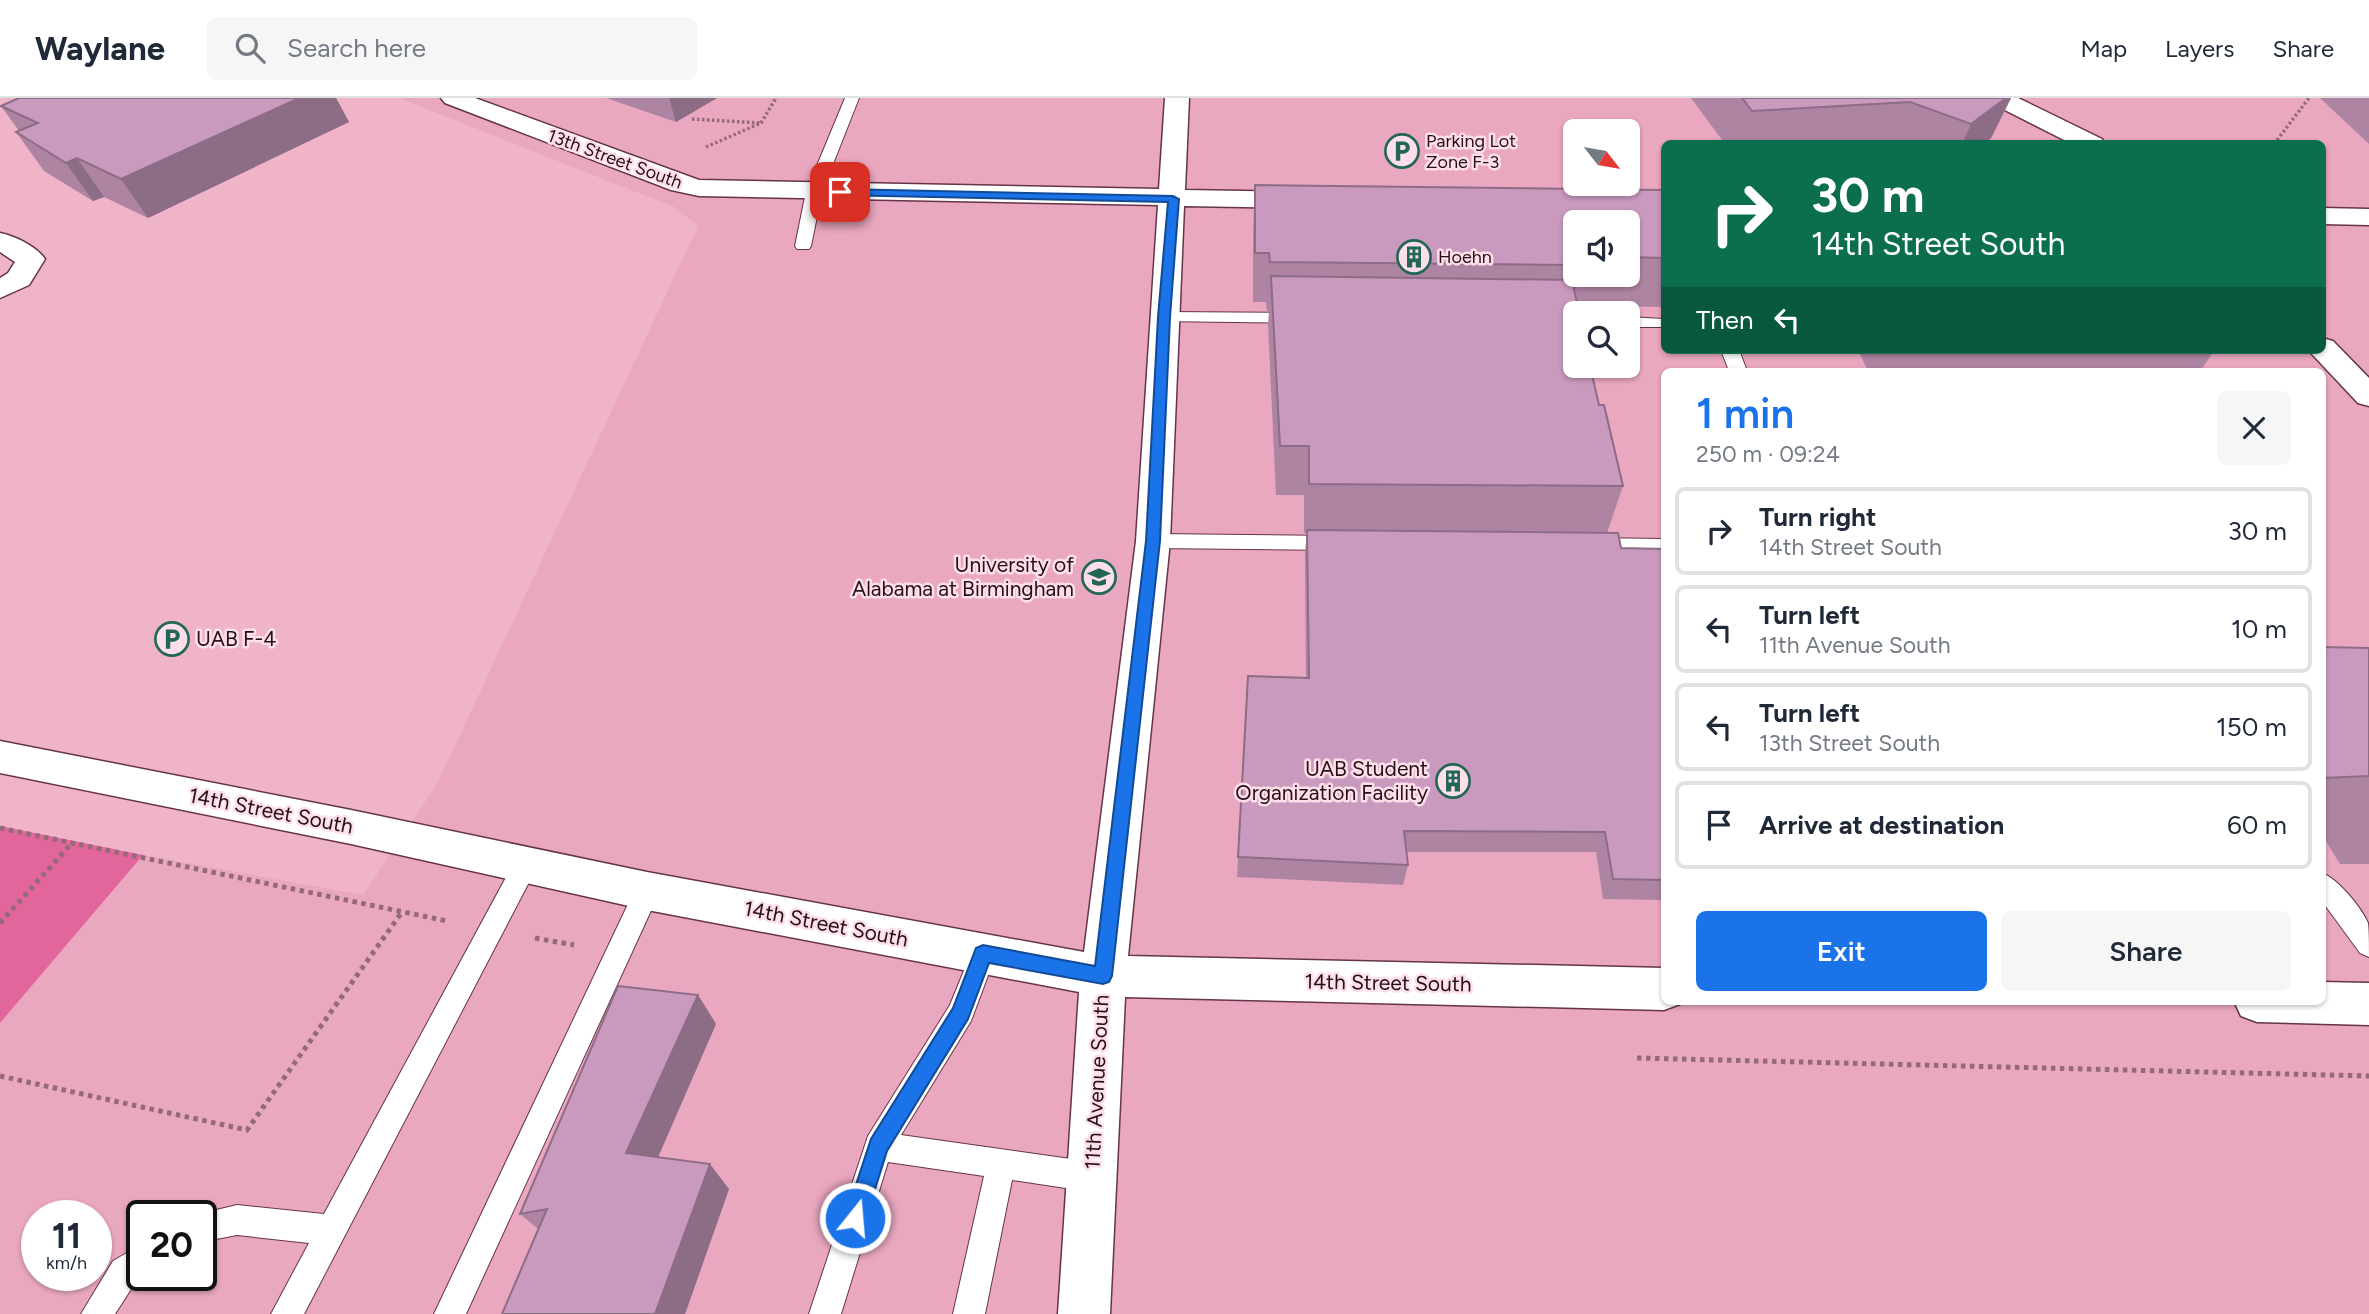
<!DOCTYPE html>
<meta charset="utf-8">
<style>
:root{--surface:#fff;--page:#f6f6f7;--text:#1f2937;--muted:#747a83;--line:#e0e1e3;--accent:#1a73e8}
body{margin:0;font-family:Figtree,sans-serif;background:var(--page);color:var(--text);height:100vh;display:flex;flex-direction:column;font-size:26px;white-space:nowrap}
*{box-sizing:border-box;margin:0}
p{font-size:23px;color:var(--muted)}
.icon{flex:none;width:38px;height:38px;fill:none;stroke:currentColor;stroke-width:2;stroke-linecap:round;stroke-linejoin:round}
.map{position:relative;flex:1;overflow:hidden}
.sheet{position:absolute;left:1661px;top:270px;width:665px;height:637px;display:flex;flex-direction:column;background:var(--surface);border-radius:10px;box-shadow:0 2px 5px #0004}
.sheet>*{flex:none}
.banner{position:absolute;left:1661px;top:42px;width:665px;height:214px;border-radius:10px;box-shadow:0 2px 5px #0004;background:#0b6e4f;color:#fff;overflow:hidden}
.needle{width:46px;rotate:121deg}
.fabs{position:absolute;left:1563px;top:21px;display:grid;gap:14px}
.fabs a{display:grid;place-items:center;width:77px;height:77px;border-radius:10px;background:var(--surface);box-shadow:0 2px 5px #0004;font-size:35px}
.speed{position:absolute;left:21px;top:1102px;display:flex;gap:14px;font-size:35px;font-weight:700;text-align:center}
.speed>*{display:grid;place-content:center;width:91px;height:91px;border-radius:50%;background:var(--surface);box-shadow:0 2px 5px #0004;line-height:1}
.speed small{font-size:18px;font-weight:400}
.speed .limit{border:4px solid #111;border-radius:10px;background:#fff;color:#111}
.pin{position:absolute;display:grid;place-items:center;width:60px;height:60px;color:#fff;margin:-30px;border-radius:14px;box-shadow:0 4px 10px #0006}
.me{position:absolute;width:77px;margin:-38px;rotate:17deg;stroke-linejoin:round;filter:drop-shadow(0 0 5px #0008)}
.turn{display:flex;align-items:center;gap:24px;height:147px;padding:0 35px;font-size:32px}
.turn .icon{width:91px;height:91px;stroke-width:2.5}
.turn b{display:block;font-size:49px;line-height:60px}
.then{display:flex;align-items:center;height:66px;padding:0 35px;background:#0003;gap:14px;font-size:26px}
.round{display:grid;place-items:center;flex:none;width:74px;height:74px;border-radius:10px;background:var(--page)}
.head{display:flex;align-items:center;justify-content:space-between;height:119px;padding:0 35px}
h1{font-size:42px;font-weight:600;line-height:52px;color:var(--accent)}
.button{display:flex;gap:14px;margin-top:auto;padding:14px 35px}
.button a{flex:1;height:80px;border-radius:10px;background:var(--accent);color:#fff;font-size:28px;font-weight:600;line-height:80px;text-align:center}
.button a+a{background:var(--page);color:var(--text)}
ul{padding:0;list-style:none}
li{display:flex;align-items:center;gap:21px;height:88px;margin:0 14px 10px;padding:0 21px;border:4px solid var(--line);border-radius:10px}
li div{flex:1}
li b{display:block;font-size:26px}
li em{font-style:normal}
header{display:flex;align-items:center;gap:42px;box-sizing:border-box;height:98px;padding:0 35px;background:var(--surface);border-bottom:2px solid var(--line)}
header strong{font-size:33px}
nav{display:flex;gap:38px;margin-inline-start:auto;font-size:24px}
.search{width:490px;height:63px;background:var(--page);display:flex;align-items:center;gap:18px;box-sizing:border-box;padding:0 24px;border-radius:10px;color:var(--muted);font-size:26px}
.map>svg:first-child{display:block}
</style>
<header>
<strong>Waylane</strong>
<div class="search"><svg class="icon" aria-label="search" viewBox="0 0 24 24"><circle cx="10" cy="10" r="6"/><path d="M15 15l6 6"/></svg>Search here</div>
<nav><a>Map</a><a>Layers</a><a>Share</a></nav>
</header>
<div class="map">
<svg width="2369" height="1216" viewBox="0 0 2369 1216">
<rect width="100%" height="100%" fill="#f0b4c9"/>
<path fill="#eaa7c0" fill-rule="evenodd" d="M 399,0 L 2369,0 L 2369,1216 L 0,1216 L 0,925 L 143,757 L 363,797 L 437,686 L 698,128 L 674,109 ZM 1575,33 L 1628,33 L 1628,86 L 1575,86 ZM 1664,46 L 2322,46 L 2322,252 L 1664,252 ZM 1575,124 L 1628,124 L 1628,177 L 1575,177 ZM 1575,215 L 1628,215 L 1628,268 L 1575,268 ZM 1664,273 L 2322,273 L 2322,903 L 1664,903 ZM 37,1118 L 96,1118 L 96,1178 L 37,1178 ZM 142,1118 L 201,1118 L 201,1178 L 142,1178 Z"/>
<path fill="#e2659b" d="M 0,728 L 143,757 L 0,925 Z"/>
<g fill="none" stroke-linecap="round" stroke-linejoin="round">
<g stroke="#653448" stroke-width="2">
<path id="lane" d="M 845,0 L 859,0 L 822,94 L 811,148 L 809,151 L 797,151 L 795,148 L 806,94 Z
M 1164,214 L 1299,215 L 1308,220 L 1299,225 L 1158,223 L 1155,219 Z
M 1628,219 L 1664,221 L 1664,229 L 1628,229 Z
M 1721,252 L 1739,252 L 1747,273 L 1729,273 Z
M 1153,436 L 1335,438 L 1342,440 L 1345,445 L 1342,450 L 1335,452 L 1153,450 L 1146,448 L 1143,443 L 1146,438 Z
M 1590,440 L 1664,441 L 1664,455 L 1583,452 L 1580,447 L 1583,442 Z
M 526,756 L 535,759 L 538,767 L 304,1216 L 271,1216 L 309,1145 L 237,1137 L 201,1144 L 201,1118 L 191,1118 L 237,1107 L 324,1116 L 517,759 Z
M 2322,775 C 2338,781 2361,809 2368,825 C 2369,833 2369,849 2369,859 L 2360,855 L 2322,803 Z
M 647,782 L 656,785 L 660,793 L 466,1216 L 434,1216 L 638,785 Z
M 983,844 L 992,848 L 996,856 L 971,923 L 901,1037 L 1092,1064 L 1102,1069 L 1107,1079 L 1102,1089 L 1092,1094 L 1012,1082 L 985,1216 L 953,1216 L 984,1078 L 888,1064 L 841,1216 L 809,1216 L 868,1038 L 950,907 L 974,848 Z
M 142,1146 L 142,1178 L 145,1178 L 135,1185 L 115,1216 L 81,1216 L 113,1163 Z"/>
</g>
<g stroke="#653448" stroke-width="3">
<path id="street" d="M 0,135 C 15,138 36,148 45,161 L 29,187 L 0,200 L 0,180 L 8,175 L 15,164 L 0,154 Z"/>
</g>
<g stroke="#653448" stroke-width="3">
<path id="secondary" d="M 441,0 L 475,0 L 699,82 L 1159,91 L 1165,0 L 1189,0 L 1185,92 L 1306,94 L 1315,96 L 1319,102 L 1315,108 L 1306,110 L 1184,108 L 1170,443 L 1128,858 L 1664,870 L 1664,903 L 1681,903 L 1680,906 L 1664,912 L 1125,899 L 1110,1216 L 1058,1216 L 1079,894 L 647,812 L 351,746 L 0,675 L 0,643 L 351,712 L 647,774 L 1084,854 L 1136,443 L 1158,107 L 699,98 L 671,92 L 445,5 Z
M 1987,0 L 2018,0 L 2102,41 L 2105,46 L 2072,46 L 1991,5 Z
M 2322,110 L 2369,111 L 2369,127 L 2322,126 Z
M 2322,240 L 2333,243 L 2369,280 L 2369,308 L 2358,305 L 2311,255 L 2309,252 L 2322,252 Z
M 2322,884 L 2369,885 L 2369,927 L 2257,924 L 2241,918 L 2234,903 L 2322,903 Z"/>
</g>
<path stroke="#946a79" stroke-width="3.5" stroke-dasharray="2.5 2.5" stroke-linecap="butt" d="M 692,21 L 760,25
M 2274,46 L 2309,0
M 706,49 L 761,25 L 776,0"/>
<path stroke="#946a79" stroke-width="5" stroke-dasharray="4.5 4.5" stroke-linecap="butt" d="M 0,730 L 447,823
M 0,825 L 72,745
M 535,840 L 574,847
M 1637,960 L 2369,978
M 0,978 L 247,1032 L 402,814"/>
<use href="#lane" fill="#fff" fill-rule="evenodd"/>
<use href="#street" fill="#fff" fill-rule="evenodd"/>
<use href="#secondary" fill="#fff" fill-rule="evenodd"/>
</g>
<path fill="#ae84a3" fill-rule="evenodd" d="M 19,0 L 336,0 L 349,24 L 148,120 L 104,99 L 93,103 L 44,73 L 16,34 L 19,33 L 1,8 Z
M 606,0 L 717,0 L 676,24 Z
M 1691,0 L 2011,0 L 1991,40 L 1984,46 L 1725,46 Z
M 2320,0 L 2369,0 L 2369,46 Z
M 1255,87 L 1662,92 L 1664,98 L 1664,160 L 1654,160 L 1664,160 L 1664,209 L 1577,208 L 1579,215 L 1575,215 L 1575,268 L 1590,268 L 1599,307 L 1604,307 L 1623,388 L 1607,435 L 1618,435 L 1621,450 L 1664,451 L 1664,802 L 1603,801 L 1596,754 L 1406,754 L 1408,767 L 1403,787 L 1237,779 L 1248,578 L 1306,580 L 1305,454 L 1307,435 L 1304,435 L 1304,397 L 1276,397 L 1268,227 L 1269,213 L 1267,213 L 1266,204 L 1253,204 L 1253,135 ZM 1575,124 L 1628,124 L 1628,177 L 1575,177 Z
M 1858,252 L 2215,252 L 2200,273 L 1868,273 Z
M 2322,549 L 2369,550 L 2369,766 L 2340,766 L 2322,737 Z
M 698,897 L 716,926 L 658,1059 L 729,1091 L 685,1216 L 502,1216 L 538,1131 L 520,1116 Z"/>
<path fill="#8d6c85" d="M 299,0 L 336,0 L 349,24 L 148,120 L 121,81 Z
M 669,0 L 717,0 L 676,24 Z
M 2006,0 L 2011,0 L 1991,40 L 1984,46 L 1962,46 L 1971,26 Z
M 77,60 L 104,99 L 93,103 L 66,65 Z
M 698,897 L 716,926 L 649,1080 L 626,1055 Z
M 710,1066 L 729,1091 L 685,1216 L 655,1216 Z"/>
<path fill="#ca9abe" stroke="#8d6c85" stroke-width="2" d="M 19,0 L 299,0 L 121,81 L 77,60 L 66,65 L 16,34 L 38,25 L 1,8 Z
M 1742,0 L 2006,0 L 1971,26 L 1910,4 L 1752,13 Z
M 1255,87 L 1662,92 L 1664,98 L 1664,160 L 1628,159 L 1628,124 L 1575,124 L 1575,159 L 1567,159 L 1568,167 L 1270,164 L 1269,155 L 1255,155 Z
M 1271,178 L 1572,182 L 1579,215 L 1575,215 L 1575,268 L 1590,268 L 1599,307 L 1604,307 L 1623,388 L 1309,386 L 1309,348 L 1280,348 Z
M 1307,432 L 1618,435 L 1621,450 L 1664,451 L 1664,782 L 1613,781 L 1605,734 L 1404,733 L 1408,767 L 1238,759 L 1248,578 L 1309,580 Z
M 2322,549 L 2369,550 L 2369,678 L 2322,680 Z
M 618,888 L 698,897 L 626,1055 L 710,1066 L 655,1216 L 502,1216 L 547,1111 L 520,1116 Z"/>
<path fill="#1a73e8" stroke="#114b97" stroke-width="2" d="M 840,91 L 1173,98 L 1179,101 L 1170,219 L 1160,443 L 1112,878 L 1109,884 L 1103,886 L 989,865 L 968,921 L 887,1053 L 866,1120 L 863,1128 L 855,1131 L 848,1128 L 845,1120 L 871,1041 L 953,910 L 976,850 L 983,847 L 1095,868 L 1146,443 L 1158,219 L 1168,104 L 836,97 L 834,94 Z"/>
<defs>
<g id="parking-ring" transform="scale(1.75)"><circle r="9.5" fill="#fedee9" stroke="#226657" stroke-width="1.5"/><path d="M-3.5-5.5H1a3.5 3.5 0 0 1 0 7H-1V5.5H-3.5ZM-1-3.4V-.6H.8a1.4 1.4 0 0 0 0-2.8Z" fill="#226657"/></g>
<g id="building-ring" transform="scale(1.75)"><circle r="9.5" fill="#fedee9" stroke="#226657" stroke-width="1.5"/><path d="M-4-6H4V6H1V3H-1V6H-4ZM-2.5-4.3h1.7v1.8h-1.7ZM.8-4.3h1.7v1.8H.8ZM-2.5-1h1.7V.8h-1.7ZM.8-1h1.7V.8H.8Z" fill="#226657"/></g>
<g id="university-ring" transform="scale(1.75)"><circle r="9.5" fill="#fedee9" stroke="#226657" stroke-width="1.5"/><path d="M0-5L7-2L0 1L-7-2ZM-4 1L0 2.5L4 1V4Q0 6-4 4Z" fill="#226657"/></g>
</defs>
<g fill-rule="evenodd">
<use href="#parking-ring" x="1402" y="53"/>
<use href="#building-ring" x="1414" y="159"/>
<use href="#university-ring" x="1099" y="479"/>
<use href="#parking-ring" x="172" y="541"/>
<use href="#building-ring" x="1453" y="683"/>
</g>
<g text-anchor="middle" stroke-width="5" stroke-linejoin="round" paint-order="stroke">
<g font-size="18" fill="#251018" stroke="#fedee9" text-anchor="start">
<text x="1426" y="49">Parking Lot<tspan x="1426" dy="21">Zone F-3</tspan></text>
<text x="1438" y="165">Hoehn</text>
</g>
<g font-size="18" fill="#251018" stroke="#fedee9">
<text transform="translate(615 61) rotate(20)" y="6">13th Street South</text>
</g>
<g font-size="21" fill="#251018" stroke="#fedee9" text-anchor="end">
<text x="1074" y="474">University of<tspan x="1074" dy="24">Alabama at Birmingham</tspan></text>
<text x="196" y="548" text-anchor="start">UAB F-4</text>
<text x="1428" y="678">UAB Student<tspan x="1428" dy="24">Organization Facility</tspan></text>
</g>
<g font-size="21" fill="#251018" stroke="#fedee9">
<text transform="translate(271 713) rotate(11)" y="7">14th Street South</text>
<text transform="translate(826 826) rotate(11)" y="7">14th Street South</text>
<text transform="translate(1388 885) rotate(1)" y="7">14th Street South</text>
<text transform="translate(1097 984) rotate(-87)" y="7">11th Avenue South</text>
</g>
</g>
</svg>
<div class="fabs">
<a><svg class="needle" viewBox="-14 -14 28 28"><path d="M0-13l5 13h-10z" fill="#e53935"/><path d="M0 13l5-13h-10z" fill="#747a83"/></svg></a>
<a><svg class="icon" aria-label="sound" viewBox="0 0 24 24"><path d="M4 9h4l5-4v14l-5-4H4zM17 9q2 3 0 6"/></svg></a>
<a><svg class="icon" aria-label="search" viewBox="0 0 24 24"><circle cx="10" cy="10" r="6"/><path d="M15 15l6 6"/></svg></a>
</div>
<div class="speed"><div>11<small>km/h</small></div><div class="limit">20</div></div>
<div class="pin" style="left:840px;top:94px;background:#d93025"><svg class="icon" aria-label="arrive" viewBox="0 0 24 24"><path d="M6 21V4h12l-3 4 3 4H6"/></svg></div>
<svg class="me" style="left:855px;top:1120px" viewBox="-20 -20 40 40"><circle r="17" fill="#1a73e8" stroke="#fff" stroke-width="3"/><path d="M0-11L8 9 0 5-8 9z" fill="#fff"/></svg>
<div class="banner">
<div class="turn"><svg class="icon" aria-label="right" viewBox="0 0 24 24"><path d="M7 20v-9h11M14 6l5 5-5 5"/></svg><div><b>30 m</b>14th Street South</div></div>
<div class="then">Then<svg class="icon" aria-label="left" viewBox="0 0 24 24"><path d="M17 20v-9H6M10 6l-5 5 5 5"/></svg></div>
</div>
<section class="sheet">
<div class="head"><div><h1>1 min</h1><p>250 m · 09:24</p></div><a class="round"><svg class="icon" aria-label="close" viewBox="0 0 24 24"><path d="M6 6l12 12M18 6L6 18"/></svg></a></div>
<ul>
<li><svg class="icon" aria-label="right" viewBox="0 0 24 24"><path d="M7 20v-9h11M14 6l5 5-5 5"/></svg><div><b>Turn right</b><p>14th Street South</p></div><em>30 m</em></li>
<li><svg class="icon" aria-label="left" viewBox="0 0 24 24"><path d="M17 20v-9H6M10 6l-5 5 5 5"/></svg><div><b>Turn left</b><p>11th Avenue South</p></div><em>10 m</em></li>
<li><svg class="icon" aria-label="left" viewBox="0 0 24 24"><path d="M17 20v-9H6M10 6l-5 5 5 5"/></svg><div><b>Turn left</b><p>13th Street South</p></div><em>150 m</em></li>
<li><svg class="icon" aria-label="arrive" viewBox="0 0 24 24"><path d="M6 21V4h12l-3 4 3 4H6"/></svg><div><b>Arrive at destination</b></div><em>60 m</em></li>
</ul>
<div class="button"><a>Exit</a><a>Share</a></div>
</section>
</div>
